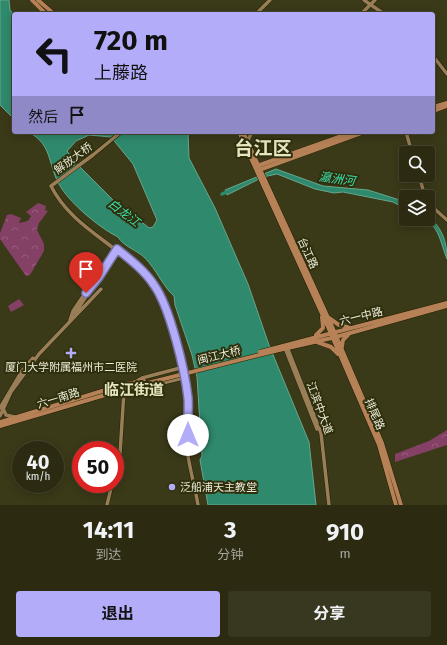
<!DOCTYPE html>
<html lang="zh">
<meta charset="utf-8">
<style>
:root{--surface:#2c2b12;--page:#383720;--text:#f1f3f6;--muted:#a6a79f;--line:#484732;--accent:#b3adf9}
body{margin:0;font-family:"Fira Sans","Noto Sans SC",sans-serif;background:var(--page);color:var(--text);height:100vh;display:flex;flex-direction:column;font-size:15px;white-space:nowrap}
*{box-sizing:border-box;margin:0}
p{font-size:13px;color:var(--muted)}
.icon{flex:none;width:22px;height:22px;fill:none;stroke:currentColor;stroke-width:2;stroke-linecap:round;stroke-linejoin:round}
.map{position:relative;height:505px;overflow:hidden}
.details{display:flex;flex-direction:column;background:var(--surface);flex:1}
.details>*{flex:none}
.guide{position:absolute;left:12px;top:12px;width:423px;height:122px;border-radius:4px;box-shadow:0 2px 10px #0003,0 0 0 1px var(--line);background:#b3adf9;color:#111;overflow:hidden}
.tools{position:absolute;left:399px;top:146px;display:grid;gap:8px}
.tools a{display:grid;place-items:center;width:36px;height:36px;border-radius:4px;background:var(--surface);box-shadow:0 2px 10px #0003,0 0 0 1px var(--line);font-size:20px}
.speed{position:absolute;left:12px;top:441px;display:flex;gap:8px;font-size:20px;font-weight:700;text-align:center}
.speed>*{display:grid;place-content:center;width:52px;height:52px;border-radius:50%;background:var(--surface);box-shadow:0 2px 10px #0003,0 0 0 1px var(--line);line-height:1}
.speed small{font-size:10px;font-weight:400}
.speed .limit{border:6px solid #d22;background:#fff;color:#111}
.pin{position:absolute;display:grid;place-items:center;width:34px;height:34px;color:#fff;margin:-41px -17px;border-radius:50% 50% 50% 0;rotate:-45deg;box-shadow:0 0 4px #0007}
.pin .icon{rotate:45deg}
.me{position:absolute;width:44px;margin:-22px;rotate:0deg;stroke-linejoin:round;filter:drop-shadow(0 0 3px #0008)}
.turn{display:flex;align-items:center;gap:14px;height:84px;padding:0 16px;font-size:18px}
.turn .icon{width:52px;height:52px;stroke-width:2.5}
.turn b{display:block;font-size:28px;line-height:34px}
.then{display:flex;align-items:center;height:38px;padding:0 16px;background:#0003;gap:8px;font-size:15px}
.eta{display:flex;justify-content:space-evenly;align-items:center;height:68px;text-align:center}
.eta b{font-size:24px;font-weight:700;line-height:28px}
.button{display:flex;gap:8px;margin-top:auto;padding:8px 16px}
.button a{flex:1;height:46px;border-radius:4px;background:var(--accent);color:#111;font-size:16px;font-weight:700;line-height:46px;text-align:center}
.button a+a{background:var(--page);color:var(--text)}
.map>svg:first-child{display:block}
</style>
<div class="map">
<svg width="447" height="505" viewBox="0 0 447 505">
<defs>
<pattern id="park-crowns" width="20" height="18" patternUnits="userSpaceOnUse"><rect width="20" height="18" fill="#854066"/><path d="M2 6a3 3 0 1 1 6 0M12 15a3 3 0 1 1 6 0" fill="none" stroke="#965c7b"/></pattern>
</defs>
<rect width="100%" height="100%" fill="#3a3918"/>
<path fill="url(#park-crowns)" d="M 38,203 L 46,206 L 45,210 L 48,211 L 39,223 L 37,230 L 44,244 L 44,251 L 30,275 L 26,276 L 0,239 L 0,233 L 7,215 L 11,214 L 21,218 L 19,223 L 28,221 L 31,216 L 26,212 Z
M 447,430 L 447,445 L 395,462 L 395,454 L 429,441 Z"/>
<path fill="#854066" d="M 19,299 L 24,305 L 11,312 L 8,306 Z"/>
<path fill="#2f896c" stroke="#67a78c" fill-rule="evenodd" d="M 0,0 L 9,0 L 10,10 L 14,15 L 14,119 L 0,105 Z
M 28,132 L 188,132 L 189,158 L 215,208 L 248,284 L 269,345 L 309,442 L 316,505 L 208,505 L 200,460 L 202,456 L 197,377 L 192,355 L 175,305 L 174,296 C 164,288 156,269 145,258 C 137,250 124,247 118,237 C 98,227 64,199 56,178 C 48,159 50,143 28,132 ZM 89,135 L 111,137 L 133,164 L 157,220 L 153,227 L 149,228 L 120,204 L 118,205 L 78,165 L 67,151 L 76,141 Z
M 276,169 L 323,186 L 368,190 L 406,202 L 406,209 L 393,202 L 343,192 L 334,193 L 315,189 L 277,174 L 263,177 L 227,195 L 225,190 Z
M 428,216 C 442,228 447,241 447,259 C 441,245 439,224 423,219 L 428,219 Z"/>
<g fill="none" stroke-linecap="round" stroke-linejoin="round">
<path stroke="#2f896c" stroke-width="3.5" d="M 222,194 L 229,191"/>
<g stroke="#212000" stroke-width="4.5">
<path id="secondary" d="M 364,0 L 384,14
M 256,14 L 270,0
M 361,14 L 375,0
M 433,56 L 447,74
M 121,132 L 93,155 L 51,186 C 72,228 119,244 148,280 C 167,303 184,373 186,403 C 187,418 185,433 187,449 C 189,467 195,486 198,505
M 406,132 L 412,153
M 248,143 L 249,138 L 252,132
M 419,175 L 425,197
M 428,203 L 447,220
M 75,313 L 96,282
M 70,320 L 73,311 L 92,283 L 99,277 L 117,249
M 287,347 L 321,433 L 329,505
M 285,348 L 317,429
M 135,382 L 142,378 L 180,368
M 185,382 L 188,402
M 134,387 L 146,387 L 183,378
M 0,408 L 22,371 L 33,358
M 3,408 L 6,415 L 15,417
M 0,416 L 11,392 L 39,354 L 101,289
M 115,472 L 120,454 L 124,391
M 107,505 L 112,484"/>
</g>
<g stroke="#212000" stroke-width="5">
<path id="primary" d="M 32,0 L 46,14
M 38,0 L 54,14
M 433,107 L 447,103
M 433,111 L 447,106
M 239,132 L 328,327 L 379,445 L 396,505
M 243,132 L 331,324 L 382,443 L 401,505
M 257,166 L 353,132
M 259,170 L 364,132
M 329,318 L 339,325 L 351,328
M 316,335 L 323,328 L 322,317
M 317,342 L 331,347 L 338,354
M 279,347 L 447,303
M 342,347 L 343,340 L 348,335
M 279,350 L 336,337 L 447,306
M121 387a3 3 0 1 1 6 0a3 3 0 1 1-6 0Z
M 125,384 L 144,381
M 128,388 L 140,385
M 0,422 L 122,385
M 0,426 L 122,390"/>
</g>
<use href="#secondary" stroke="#997e57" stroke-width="3.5"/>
<use href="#primary" stroke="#b68156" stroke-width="4"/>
<g stroke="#212000" stroke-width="5" stroke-linecap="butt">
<path id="primary-bridge" d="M 260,352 L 279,347
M 140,385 L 279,350"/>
</g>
<use href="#primary-bridge" stroke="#b68156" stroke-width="4"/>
</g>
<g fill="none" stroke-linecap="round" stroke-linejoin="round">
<g stroke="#7470a2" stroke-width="10">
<path id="route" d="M 86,293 L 99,277 L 117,249 C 131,260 145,271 154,285 C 170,307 185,371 188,398 C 189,410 187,423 188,435"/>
</g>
<use href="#route" stroke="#b3adf9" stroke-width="7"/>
</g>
<g fill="#b3adf9" stroke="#302f0d" stroke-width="1.5">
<path d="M69 347h4v4h4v4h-4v4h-4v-4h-4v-4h4z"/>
<circle cx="172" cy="487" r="4"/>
</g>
<g text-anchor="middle" stroke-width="4" stroke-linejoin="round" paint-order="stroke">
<g font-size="11" fill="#ebecd8" stroke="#302f0d">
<text transform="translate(73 158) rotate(-36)" y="4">解放大桥</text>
<text transform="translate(308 253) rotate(65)" y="4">台江路</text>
<text transform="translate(361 316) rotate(-14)" y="4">六一中路</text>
<text transform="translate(219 355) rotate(-14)" y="4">闽江大桥</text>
<text transform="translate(58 398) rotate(-17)" y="4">六一南路</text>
<text transform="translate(320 408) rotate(70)" y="4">江滨中大道</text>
<text transform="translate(375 414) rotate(66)" y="4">排尾路</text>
</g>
<g font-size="11" fill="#ebecd8" stroke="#302f0d">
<text x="71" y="371">厦门大学附属福州市二医院</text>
<text x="180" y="491" text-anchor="start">泛船浦天主教堂</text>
</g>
<g font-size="12" font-style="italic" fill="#3ae0ae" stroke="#302f0d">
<text transform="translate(337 179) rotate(8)" y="4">瀛洲河</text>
<text transform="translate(124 213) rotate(37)" y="4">白龙江</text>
</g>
<g font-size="15" font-weight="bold" fill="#e6e6bf" stroke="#302f0d">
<text x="134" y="395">临江街道</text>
</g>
<g font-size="19" font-weight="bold" fill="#e6e6bf" stroke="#302f0d">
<text x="263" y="155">台江区</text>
</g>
</g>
</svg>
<div class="tools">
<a><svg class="icon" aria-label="search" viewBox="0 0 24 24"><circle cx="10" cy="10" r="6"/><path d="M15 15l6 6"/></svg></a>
<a><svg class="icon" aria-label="layers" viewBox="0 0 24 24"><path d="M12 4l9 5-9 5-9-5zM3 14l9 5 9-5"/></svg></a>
</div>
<div class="speed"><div>40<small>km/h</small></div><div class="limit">50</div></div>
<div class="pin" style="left:86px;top:293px;background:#d93025"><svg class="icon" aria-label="arrive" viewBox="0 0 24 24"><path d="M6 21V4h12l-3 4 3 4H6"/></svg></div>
<svg class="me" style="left:188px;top:435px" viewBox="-20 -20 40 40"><circle r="19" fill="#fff"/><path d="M0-13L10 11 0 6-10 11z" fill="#b3adf9"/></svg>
<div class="guide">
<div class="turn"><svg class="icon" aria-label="left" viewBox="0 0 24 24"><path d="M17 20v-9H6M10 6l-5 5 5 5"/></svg><div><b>720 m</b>上藤路</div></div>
<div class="then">然后<svg class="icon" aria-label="arrive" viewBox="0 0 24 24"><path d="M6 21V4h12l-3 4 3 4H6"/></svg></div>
</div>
</div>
<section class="details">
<div class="eta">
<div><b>14:11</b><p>到达</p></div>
<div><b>3</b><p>分钟</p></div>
<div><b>910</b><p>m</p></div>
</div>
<div class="button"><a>退出</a><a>分享</a></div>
</section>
